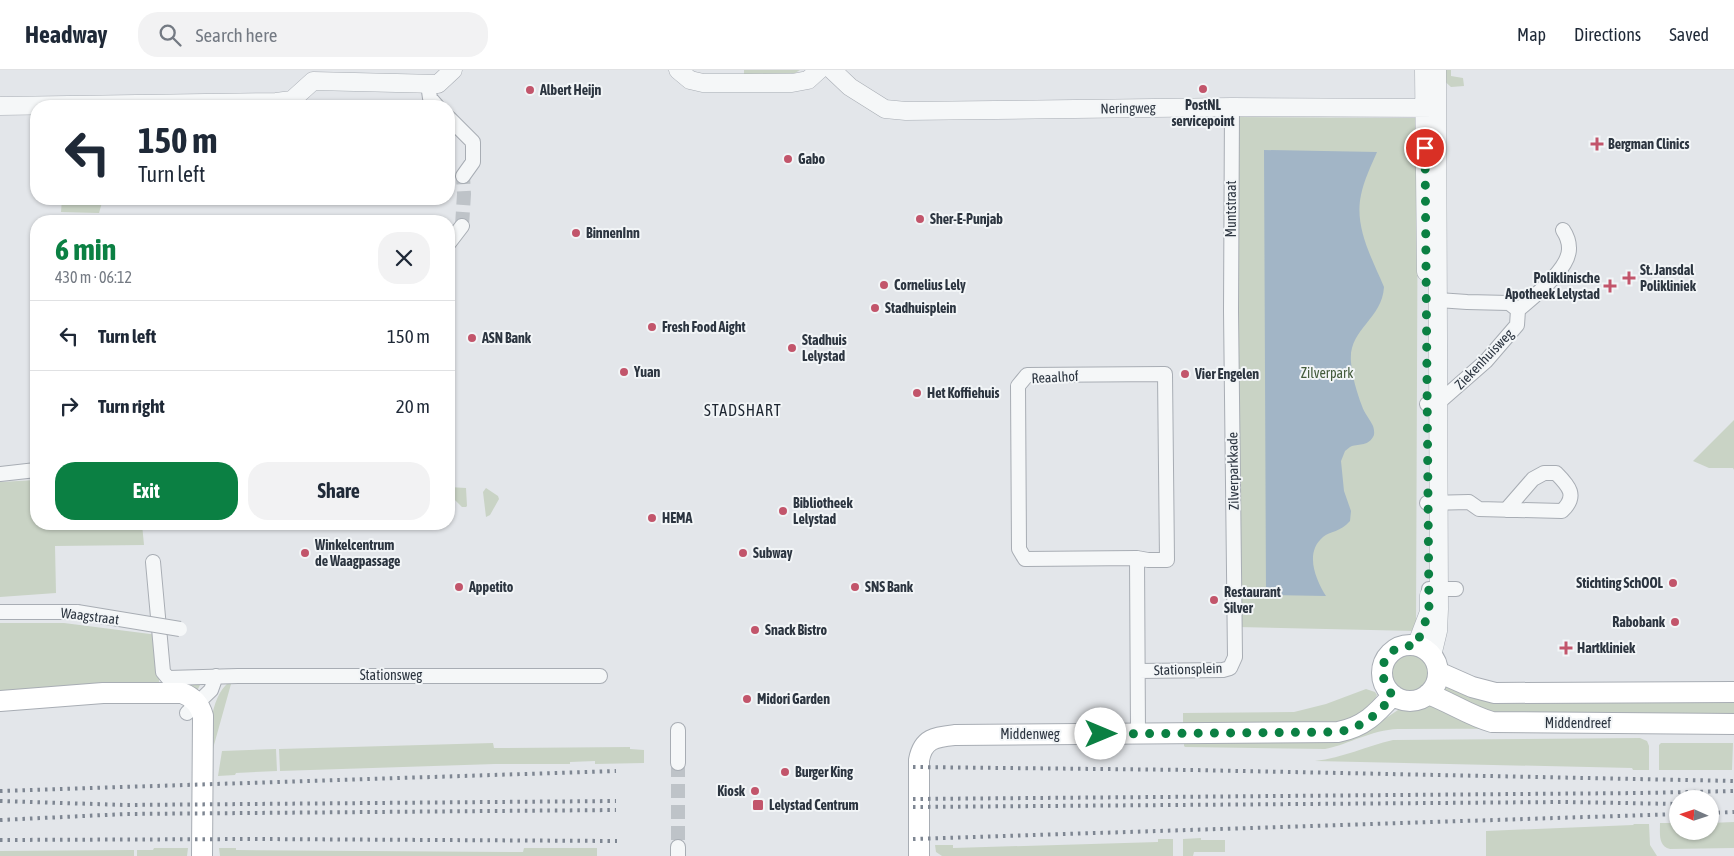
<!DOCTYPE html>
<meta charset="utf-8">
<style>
:root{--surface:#fff;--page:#f2f2f3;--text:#1f2937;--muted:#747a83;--line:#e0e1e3;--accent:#0b8043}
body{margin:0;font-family:"Asap Condensed",sans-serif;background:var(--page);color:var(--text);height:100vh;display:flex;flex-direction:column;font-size:19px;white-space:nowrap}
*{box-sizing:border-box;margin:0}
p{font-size:16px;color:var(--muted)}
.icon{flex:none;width:28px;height:28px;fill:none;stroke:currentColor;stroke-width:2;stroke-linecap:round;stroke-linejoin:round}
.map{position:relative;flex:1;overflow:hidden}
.details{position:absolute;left:30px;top:145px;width:425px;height:315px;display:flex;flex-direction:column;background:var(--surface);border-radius:20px;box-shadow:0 1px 4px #0004}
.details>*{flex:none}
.banner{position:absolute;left:30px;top:30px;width:425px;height:105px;border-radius:20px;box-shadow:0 1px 4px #0004;background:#fff;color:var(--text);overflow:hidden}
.needle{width:32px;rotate:273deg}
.fabs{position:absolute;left:1669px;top:720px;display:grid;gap:10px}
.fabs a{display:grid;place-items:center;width:50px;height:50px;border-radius:50%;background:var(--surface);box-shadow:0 1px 4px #0004;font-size:25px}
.pin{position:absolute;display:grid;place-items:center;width:42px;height:42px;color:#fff;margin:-21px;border:2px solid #fff;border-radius:50%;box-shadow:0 1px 5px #0007}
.me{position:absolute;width:55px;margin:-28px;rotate:90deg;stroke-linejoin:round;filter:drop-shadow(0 0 4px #0008)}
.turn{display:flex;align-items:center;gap:18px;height:105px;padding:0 25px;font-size:22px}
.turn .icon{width:65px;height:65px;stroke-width:2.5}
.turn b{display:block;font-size:35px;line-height:42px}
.round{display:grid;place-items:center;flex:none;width:52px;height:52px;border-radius:20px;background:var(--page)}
.head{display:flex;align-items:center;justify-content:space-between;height:85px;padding:0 25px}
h1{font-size:30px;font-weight:700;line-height:38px;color:var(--accent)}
.button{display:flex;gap:10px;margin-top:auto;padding:10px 25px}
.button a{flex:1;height:58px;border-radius:20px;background:var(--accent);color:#fff;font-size:20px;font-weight:700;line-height:58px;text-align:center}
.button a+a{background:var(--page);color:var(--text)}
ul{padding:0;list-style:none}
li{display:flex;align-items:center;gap:15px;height:70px;padding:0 25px;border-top:1px solid var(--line)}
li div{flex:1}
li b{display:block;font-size:19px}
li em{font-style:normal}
header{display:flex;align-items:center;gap:30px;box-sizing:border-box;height:70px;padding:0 25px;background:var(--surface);border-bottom:1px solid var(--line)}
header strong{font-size:24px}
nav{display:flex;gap:28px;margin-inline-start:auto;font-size:18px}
.search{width:350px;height:45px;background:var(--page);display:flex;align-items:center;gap:12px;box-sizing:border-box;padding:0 18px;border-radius:20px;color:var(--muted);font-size:19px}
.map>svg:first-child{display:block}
</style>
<header>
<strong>Headway</strong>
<div class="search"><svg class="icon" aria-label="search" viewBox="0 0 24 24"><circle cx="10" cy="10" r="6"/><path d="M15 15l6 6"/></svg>Search here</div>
<nav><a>Map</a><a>Directions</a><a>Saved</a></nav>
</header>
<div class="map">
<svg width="1734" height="786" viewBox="0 0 1734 786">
<rect width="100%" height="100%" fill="#e3e6ea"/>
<path fill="#c9d3c5" d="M 744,0 L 800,0 L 795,3 L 744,4 Z
M 1441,0 L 1451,0 L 1451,6 L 1463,8 L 1464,16 L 1451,17 L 1441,8 Z
M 1236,47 L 1418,48 L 1416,561 L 1238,557 Z
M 62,129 L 103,129 L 99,143 L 61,142 Z
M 1734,350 L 1734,400 L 1733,398 L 1709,398 L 1693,391 Z
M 36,410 L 36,454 L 142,454 L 144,475 L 55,476 L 56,523 L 0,527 L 0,412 Z
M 449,417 L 466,418 L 467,436 L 466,437 L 462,437 L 449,424 Z
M 486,418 L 498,426 L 499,429 L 490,445 L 486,447 L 483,422 Z
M 0,553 L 64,553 L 158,565 L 159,612 L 200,615 L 198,619 L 195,620 L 0,624 Z
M1392 603a19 19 0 1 1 38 0a19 19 0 1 1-38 0Z
M 1444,610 L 1734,629 L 1734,646 L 1491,646 L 1440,621 Z
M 229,612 L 231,614 L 207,700 C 210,674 207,630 229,612 Z
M 1366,619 L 1375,622 L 1377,625 L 1374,631 L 1348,653 L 1183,657 L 1183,643 L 1294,642 L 1326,634 Z
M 1428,633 L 1458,644 L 1734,662 L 1734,664 L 1658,664 L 1639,658 L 1398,659 C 1371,660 1350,674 1325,679 L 1185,677 L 1184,676 L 1184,671 L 1380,652 L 1398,640 Z
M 1640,668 L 1647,671 L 1649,676 L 1649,700 L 1633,700 L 1632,698 L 1315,691 C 1343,688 1366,676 1393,670 Z
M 493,673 L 494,678 L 630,677 L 630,679 L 644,680 L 644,693 L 595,694 L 595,691 L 570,692 L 570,694 L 495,694 L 280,701 L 279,679 Z
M 1661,673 L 1733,673 L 1732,700 L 1659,700 L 1659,675 Z
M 276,679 L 277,701 L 236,703 L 235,705 L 218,706 L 222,681 Z
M 1734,752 L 1734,778 L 1670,779 C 1658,776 1660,764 1660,753 L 1676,753 L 1677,754 L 1678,761 L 1710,761 L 1710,753 Z
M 1634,754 L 1649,754 L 1650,775 L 1657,786 L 1486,786 L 1486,761 L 1633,755 Z
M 1201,768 L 1201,770 L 1225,770 L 1225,782 L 1194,782 L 1193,786 L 1183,786 L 1183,769 Z
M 1158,769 L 1173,769 L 1173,786 L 942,786 L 936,782 L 935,775 L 953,775 L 953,778 L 1158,772 Z
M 154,778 L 188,778 L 187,786 L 137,786 L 137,780 L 153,780 Z
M 219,778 L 236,778 L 236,780 L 523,782 L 524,778 L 597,778 L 597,786 L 220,786 Z
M 134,780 L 134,786 L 0,786 L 0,781 Z"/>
<path fill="#a2b5c6" d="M 1264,80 L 1377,82 C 1371,96 1364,110 1361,125 C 1354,158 1372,188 1384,217 C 1382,250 1348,259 1351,292 C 1352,306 1357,323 1362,336 C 1364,343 1370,349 1373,356 C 1374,359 1375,364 1373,367 C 1367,377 1358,373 1350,377 L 1345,381 L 1341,391 L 1344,421 L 1351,441 L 1350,451 C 1341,462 1330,461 1323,467 C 1304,483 1316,510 1326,526 L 1266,525 Z"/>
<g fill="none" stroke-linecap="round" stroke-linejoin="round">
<path stroke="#bec3c8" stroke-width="14" stroke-dasharray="14 7" stroke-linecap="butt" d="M 462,156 L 464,124 L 463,106
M 678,693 L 678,777"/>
<g stroke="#a8adb4" stroke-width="16">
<path id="minor" d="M 428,14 L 430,28 L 437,36
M 449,48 L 473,72 L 473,92 L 463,106
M 449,173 L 462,156
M 1518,240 C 1533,227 1570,199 1569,178 C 1569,171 1567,166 1563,160
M 1165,304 L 1167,490 L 1148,490 L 1137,488 L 1025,489 L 1019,479 L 1018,316 L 1027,305 Z
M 1427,334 L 1438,333 L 1486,291 L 1517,255 L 1518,240 L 1509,233 L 1467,232 L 1438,230
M 0,404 L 36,400
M 1427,433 L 1469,432 L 1479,439 L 1562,441 C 1578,426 1569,416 1556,403 L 1544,403 L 1533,409 L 1506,440
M 1137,488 L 1138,664
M 153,492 L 163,602 L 168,608 L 238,606 L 600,606
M 1429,519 L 1456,519
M 0,542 L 77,542
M 1138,601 L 1223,600 L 1230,598 L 1235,587 L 1231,241 L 1232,37
M 187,643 L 211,620 L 216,606
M 678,660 L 678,693
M 678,786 L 678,777"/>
</g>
<g stroke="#a8adb4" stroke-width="19">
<path id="tertiary" d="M 678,0 L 690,10 L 703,13 L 792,13 L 808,10 L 819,0
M 832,0 L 850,17 L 885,39 L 906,41 L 1232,37 L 1437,38
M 1424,0 L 1426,202
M 0,36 L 276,32 L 292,30 L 313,11 L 438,14 L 453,0
M 1416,576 L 1429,542 L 1429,525
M 1432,586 L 1438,561 L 1439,539 L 1437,0"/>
</g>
<g stroke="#a8adb4" stroke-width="22">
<path id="secondary" d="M1382 603a28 28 0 1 1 56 0a28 28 0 1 1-56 0Z
M 1438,602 L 1472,617 L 1495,623 L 1734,622
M 1428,624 C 1450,632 1470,646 1492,652 L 1734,654
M 0,631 L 103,623 L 182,623 C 193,627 200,635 203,646 L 202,786
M 919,786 L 919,690 C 923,668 936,667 955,665 L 1338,662 C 1364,657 1376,644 1393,625"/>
</g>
<use href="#minor" stroke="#f5f7f8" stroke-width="14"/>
<use href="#tertiary" stroke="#f5f7f8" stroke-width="18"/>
<use href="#secondary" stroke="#fff" stroke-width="20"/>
<path stroke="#7e8692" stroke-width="4" stroke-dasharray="2.5 5" stroke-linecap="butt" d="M 913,697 L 1192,700 L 1734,711
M 0,721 L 616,701
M 913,729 L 1641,723 L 1734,721
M 0,731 L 126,735 L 616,731
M 913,737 L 1564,732 L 1678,734
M 1710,743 L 1734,742
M 0,750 L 126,744 L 616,740
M 913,769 L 1678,744
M 0,770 L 257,769 L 617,771"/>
<g stroke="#a8adb4" stroke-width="16" stroke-linecap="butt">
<path id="minor-bridge" d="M 77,542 L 180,559"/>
</g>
<use href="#minor-bridge" stroke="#f5f7f8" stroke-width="14"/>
</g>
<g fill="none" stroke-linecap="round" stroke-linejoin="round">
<path stroke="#0b8043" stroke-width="9" stroke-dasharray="0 16.2" d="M 1101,664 L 1338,662 C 1364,657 1376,645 1393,626 C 1373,602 1383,573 1416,576 L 1429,542 L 1425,78"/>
</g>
<g fill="#c2556b" stroke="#f2f5f7" stroke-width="2">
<circle cx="1203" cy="19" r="5"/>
<circle cx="530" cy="20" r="5"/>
<path d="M1594.5 66.5h5v5h5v5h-5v5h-5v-5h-5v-5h5z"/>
<circle cx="788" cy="89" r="5"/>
<circle cx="920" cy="149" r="5"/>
<circle cx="576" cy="163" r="5"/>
<path d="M1626.5 200.5h5v5h5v5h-5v5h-5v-5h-5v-5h5z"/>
<circle cx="884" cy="215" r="5"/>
<path d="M1607.5 208.5h5v5h5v5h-5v5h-5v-5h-5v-5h5z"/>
<circle cx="875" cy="238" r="5"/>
<circle cx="652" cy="257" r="5"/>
<circle cx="472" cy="268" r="5"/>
<circle cx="792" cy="278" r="5"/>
<circle cx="624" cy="302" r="5"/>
<circle cx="1185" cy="304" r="5"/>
<circle cx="917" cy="323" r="5"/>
<circle cx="783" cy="441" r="5"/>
<circle cx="652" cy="448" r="5"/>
<circle cx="305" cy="483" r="5"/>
<circle cx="743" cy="483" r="5"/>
<circle cx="1673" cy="513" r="5"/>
<circle cx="459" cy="517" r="5"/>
<circle cx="855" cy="517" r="5"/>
<circle cx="1214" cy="530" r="5"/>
<circle cx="1675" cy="552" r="5"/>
<circle cx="755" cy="560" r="5"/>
<path d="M1563.5 570.5h5v5h5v5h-5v5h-5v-5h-5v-5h5z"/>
<circle cx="747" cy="629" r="5"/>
<circle cx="785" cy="702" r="5"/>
<circle cx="755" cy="721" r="5"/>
<rect x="752" y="729" width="12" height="12" rx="2.5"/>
</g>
<g text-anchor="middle" stroke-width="4" stroke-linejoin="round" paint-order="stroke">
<g font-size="14" font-weight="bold" fill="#2c3540" stroke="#f2f5f7" text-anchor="start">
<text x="540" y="25">Albert Heijn</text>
<text x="1203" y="40" text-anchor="middle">PostNL<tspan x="1203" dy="16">servicepoint</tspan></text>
<text x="1608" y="79">Bergman Clinics</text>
<text x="798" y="94">Gabo</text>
<text x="930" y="154">Sher-E-Punjab</text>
<text x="586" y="168">BinnenInn</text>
<text x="1640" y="205">St. Jansdal<tspan x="1640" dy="16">Polikliniek</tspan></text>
<text x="1600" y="213" text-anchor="end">Poliklinische<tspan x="1600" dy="16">Apotheek Lelystad</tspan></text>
<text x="894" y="220">Cornelius Lely</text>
<text x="885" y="243">Stadhuisplein</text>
<text x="662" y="262">Fresh Food Aight</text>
<text x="482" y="273">ASN Bank</text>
<text x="802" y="275">Stadhuis<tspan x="802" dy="16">Lelystad</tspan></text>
<text x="634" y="307">Yuan</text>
<text x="1195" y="309">Vier Engelen</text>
<text x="927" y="328">Het Koffiehuis</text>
<text x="793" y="438">Bibliotheek<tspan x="793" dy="16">Lelystad</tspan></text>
<text x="662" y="453">HEMA</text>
<text x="315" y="480">Winkelcentrum<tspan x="315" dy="16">de Waagpassage</tspan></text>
<text x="753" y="488">Subway</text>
<text x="1663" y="518" text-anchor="end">Stichting SchOOL</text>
<text x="469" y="522">Appetito</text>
<text x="865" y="522">SNS Bank</text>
<text x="1224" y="527">Restaurant<tspan x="1224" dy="16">Silver</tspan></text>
<text x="1665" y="557" text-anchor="end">Rabobank</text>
<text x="765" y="565">Snack Bistro</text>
<text x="1577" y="583">Hartkliniek</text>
<text x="757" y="634">Midori Garden</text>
<text x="795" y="707">Burger King</text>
<text x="745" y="726" text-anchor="end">Kiosk</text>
<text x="769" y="740">Lelystad Centrum</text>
</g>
<g font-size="14" fill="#2c3540" stroke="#f2f5f7">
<text transform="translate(1128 38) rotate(-1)" y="5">Neringweg</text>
<text transform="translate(1231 139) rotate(-90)" y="5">Muntstraat</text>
<text transform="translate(1484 289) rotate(-46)" y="5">Ziekenhuisweg</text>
<text transform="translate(1055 307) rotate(-3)" y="5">Reaalhof</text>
<text transform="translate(1233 401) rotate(-91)" y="5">Zilverparkkade</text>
<text transform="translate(90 546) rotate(7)" y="5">Waagstraat</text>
<text transform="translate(1188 599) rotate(-2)" y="5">Stationsplein</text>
<text x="391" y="610">Stationsweg</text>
<text x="1578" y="658">Middendreef</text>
<text x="1030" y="669">Middenweg</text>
</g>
<g font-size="14" fill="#435b3b" stroke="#f2f5f7">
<text x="1327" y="308">Zilverpark</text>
</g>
<g font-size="16" letter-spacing="1" fill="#1e2631" stroke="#f2f5f7">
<text x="743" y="346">STADSHART</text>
</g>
</g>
</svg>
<div class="fabs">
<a><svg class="needle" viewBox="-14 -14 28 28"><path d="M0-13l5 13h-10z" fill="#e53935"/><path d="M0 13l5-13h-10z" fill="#747a83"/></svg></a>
</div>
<div class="pin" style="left:1425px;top:78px;background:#d93025"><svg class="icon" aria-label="arrive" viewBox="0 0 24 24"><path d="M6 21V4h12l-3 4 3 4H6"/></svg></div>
<svg class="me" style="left:1101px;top:664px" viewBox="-20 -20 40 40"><circle r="19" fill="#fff"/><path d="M0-13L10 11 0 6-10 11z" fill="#0b8043"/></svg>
<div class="banner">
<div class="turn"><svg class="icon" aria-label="left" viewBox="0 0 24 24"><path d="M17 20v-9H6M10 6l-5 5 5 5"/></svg><div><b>150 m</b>Turn left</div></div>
</div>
<section class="details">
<div class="head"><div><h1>6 min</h1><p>430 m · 06:12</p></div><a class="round"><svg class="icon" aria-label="close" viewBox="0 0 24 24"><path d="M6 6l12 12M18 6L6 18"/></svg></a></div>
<ul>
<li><svg class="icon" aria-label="left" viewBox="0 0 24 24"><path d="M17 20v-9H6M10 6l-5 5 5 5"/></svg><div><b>Turn left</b></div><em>150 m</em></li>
<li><svg class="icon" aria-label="right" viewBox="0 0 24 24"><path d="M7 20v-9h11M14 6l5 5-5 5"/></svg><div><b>Turn right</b></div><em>20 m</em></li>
</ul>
<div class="button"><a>Exit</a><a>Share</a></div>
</section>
</div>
